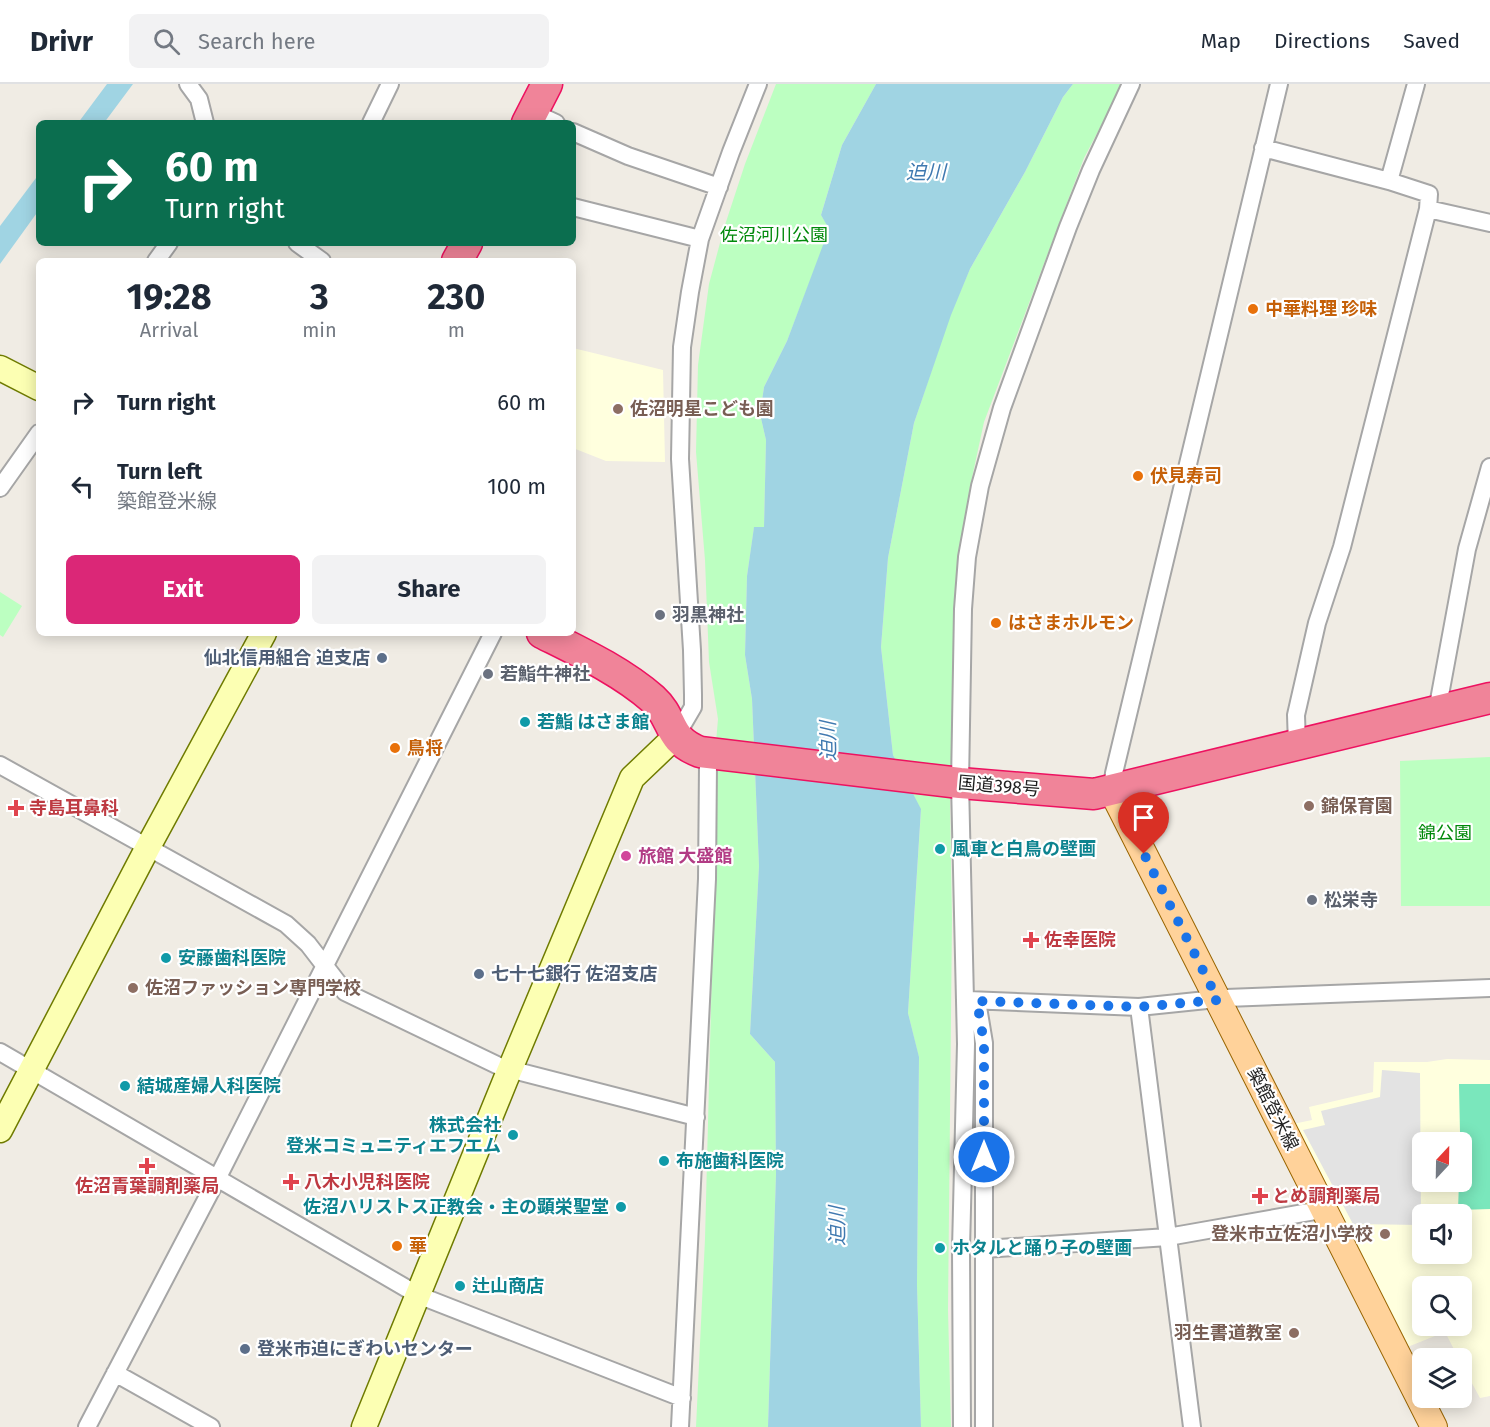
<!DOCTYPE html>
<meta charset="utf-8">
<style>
:root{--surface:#fff;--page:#f2f2f3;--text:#1f2937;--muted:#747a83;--line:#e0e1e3;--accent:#db2777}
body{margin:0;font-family:"Fira Sans","Noto Sans JP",sans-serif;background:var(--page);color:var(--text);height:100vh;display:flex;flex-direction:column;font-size:22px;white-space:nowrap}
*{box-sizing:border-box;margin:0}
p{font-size:20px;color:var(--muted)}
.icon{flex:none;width:33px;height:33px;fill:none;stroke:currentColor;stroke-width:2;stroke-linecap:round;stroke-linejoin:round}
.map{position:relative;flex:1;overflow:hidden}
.drawer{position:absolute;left:36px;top:174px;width:540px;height:378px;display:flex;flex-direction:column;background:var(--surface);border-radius:9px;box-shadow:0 3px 15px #0003}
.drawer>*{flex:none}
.banner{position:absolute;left:36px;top:36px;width:540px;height:126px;border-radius:9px;box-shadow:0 3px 15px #0003;background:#0b6e4f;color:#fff;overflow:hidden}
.needle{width:39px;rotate:22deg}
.tools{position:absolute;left:1412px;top:1048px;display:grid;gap:12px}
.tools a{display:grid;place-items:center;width:60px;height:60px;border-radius:9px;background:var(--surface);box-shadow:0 3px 15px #0003;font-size:30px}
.pin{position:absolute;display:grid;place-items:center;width:51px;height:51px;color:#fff;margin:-62px -26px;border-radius:50% 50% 50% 0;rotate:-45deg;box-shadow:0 0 6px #0007}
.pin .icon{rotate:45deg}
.me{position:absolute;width:66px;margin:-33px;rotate:0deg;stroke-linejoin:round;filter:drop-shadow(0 0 4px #0008)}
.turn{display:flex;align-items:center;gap:21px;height:126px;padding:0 30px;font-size:27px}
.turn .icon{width:78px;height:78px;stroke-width:2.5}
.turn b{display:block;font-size:42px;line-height:51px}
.eta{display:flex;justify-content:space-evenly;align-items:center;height:102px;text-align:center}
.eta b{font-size:36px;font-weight:700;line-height:42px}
.button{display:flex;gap:12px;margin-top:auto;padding:12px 30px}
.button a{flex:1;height:69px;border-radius:9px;background:var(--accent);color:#fff;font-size:24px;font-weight:700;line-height:69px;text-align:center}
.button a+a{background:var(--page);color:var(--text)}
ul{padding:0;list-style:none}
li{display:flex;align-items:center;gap:18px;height:84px;padding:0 30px}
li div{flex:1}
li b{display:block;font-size:22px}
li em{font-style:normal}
header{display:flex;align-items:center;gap:36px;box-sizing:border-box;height:84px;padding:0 30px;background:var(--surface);border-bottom:2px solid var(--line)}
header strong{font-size:28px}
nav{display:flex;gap:33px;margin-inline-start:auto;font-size:21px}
.search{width:420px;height:54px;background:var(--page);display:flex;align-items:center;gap:15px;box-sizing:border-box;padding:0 21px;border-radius:9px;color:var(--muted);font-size:22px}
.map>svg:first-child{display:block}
</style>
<header>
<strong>Drivr</strong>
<div class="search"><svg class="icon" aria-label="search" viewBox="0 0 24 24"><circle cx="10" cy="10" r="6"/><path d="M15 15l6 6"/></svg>Search here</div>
<nav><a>Map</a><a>Directions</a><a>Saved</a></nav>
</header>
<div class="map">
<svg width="1490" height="1343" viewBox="0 0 1490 1343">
<rect width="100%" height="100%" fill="#f0ece4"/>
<path fill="#ffffde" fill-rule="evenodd" d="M 573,264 L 663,286 L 665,378 L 606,377 L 573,364 Z
M 1447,975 L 1490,976 L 1490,1312 L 1480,1314 L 1461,1279 L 1461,1275 L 1459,1275 L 1445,1248 L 1405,1264 L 1293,1040 L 1312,1036 L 1309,1023 L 1373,1008 L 1374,978 L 1427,978 ZM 1422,1059 L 1461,1059 L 1461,1098 L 1422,1098 ZM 1422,1131 L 1461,1131 L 1461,1170 L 1422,1170 ZM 1422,1203 L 1461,1203 L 1461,1242 L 1422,1242 Z"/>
<path fill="#bcffc1" d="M 776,0 L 876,0 L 842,61 L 821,131 L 830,145 L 787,257 L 764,303 L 760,330 L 766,356 L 764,443 L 754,444 L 747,492 L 745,571 L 752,615 L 759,782 L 750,950 L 775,978 L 776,1090 L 768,1343 L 696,1343 L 705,1155 L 717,690 L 715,670 L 718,635 L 709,578 L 705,476 L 696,368 L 698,281 L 709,200 L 724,144 L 745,80 Z
M 1073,0 L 1123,0 L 1084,74 L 984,338 L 970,403 L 955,501 L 950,719 L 952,835 L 948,1226 L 951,1343 L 921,1343 L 917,1201 L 919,974 L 908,929 L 921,726 L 893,671 L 881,563 L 888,474 L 914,339 L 950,231 L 970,185 L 1025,88 L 1063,13 Z
M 0,508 L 22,522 L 3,553 L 0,551 Z
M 1490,673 L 1490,822 L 1401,822 L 1400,677 Z"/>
<path fill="#7ae7bc" d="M 1459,1000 L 1490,1000 L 1490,1125 L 1458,1126 L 1459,1098 L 1461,1098 Z"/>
<path fill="#e3e3e3" d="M 1382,986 L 1420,989 L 1421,1141 L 1353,1140 L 1303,1046 L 1325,1041 L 1321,1027 L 1380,1013 Z"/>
<path fill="#a0d4e3" d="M 107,0 L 133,0 L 104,39 L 78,39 Z
M 876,0 L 1073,0 L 1063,13 L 1025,88 L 970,185 L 951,231 L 914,339 L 888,474 L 881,563 L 893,671 L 921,725 L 908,929 L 919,973 L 917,1201 L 921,1343 L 768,1343 L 776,1090 L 775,978 L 750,950 L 759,782 L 752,615 L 745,571 L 747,492 L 754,443 L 764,443 L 766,356 L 760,330 L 764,303 L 787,257 L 829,145 L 821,131 L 842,61 Z
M 39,90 L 39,126 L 0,180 L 0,142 Z"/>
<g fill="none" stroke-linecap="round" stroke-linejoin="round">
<g stroke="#a6a6a6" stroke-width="20">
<path id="street" d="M 188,0 L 199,15 L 205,39
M 532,28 L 556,39
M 371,39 L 390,0
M 573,48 L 628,72 L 719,103
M 1263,64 L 1389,97 L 1429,110 L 1428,125 L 1490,139
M 1389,97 L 1416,0
M 573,123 L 700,155
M 297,159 L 322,177
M 156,177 L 169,159
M 0,404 L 39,349
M 1437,627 L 1467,465 L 1490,383
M 676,652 L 693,623 L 693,611 L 692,566 L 680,375 L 682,263 L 690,208 L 700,155 L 731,68 L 758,0
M 1297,661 L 1296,631 L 1317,539 L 1342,463 L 1428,125
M 0,681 L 286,840 L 308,860 L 345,908 L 501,983 L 696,1033
M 1112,707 L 1114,689 L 1279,0
M 968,916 L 1139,923
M 977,917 L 984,959 L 984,1343
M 0,968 L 418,1211 L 682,1314
M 984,1165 L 1168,1153 L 1315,1127 L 1323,1124
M 115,1289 L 211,1343
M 87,1343 L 217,1095 L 493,549
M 680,1343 L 707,795 L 708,680 L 715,670
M 962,1343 L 961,1165 L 966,960 L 960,699 L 963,525 L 967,473 L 980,402 L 1002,324 L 1068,143 L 1091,86 L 1131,0
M 1192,1343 L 1139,923 L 1226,914 L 1490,904"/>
</g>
<g stroke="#6f7b00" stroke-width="27">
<path id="secondary" d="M 0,284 L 39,304
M 0,1046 L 148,763 L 264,549
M 364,1343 L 505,997 L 632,694 L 676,652"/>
</g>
<g stroke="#996500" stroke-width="28">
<path id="primary" d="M 1112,707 L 1434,1343"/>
</g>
<g stroke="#ed1260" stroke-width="33">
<path id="highway" d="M 527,39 L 547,0
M 457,177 L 467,159
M 542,549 C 580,568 621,587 653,615 C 675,635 666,655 700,668 L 960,699 L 1094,710 L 1490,614"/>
</g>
<use href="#street" stroke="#fff" stroke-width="16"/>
<use href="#secondary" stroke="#fcffb3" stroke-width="24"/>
<use href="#primary" stroke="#ffd29a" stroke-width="26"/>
<use href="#highway" stroke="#f08499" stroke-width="30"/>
</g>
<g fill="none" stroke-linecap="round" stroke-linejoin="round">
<path stroke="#1a73e8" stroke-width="10" stroke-dasharray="0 18" d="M 984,1073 L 984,959 L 977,917 L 1139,923 L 1218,916 L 1144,770"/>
</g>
<g fill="#e8710a" stroke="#fff" stroke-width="2">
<circle cx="1253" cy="225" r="6"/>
<circle cx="1138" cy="392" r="6"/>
<circle cx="996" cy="539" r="6"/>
<circle cx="395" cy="664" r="6"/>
<circle cx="397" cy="1162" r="6"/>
</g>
<g fill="#8d6e63" stroke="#fff" stroke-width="2">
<circle cx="618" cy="325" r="6"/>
<circle cx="1309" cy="722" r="6"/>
<circle cx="133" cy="904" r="6"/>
<circle cx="1385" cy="1150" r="6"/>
<circle cx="1294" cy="1249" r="6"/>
</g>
<g fill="#6b7280" stroke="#fff" stroke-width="2">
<circle cx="660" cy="531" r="6"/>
<circle cx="488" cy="590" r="6"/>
<circle cx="1312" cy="816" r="6"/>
</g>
<g fill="#5c6f8a" stroke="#fff" stroke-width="2">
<circle cx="382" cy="574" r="6"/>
<circle cx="479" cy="890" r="6"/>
<circle cx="245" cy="1265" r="6"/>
</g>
<g fill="#0f9aa8" stroke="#fff" stroke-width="2">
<circle cx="525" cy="638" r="6"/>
<circle cx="940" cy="765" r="6"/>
<circle cx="166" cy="874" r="6"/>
<circle cx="125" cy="1002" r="6"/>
<circle cx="513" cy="1051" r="6"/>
<circle cx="664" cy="1077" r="6"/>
<circle cx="621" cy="1123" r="6"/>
<circle cx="940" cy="1164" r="6"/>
<circle cx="460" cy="1202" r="6"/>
</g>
<g fill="#e0444e" stroke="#fff" stroke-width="2">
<path d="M13 715h6v6h6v6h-6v6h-6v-6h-6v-6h6z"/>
<path d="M1028 847h6v6h6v6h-6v6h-6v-6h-6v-6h6z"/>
<path d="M144 1073h6v6h6v6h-6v6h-6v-6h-6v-6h6z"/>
<path d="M288 1089h6v6h6v6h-6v6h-6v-6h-6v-6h6z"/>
<path d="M1257 1103h6v6h6v6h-6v6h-6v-6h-6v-6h6z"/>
</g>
<circle fill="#d1479c" stroke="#fff" stroke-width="2" cx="626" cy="772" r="6"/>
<g text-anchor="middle" stroke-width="4.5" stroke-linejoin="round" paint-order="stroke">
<g font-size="18" fill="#00890a" stroke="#fff">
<text x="774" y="157">佐沼河川公園</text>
<text x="1445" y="755">錦公園</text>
</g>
<g font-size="18" font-weight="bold" fill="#c56008" stroke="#fff" text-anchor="start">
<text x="1265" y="231">中華料理 珍味</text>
<text x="1150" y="398">伏見寿司</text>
<text x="1008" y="545">はさまホルモン</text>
<text x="407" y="670">鳥将</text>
<text x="409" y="1168">華</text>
</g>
<g font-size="18" font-weight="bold" fill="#785e54" stroke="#fff" text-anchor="start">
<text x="630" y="331">佐沼明星こども園</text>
<text x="1321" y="728">錦保育園</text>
<text x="145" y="910">佐沼ファッション専門学校</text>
<text x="1373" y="1156" text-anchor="end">登米市立佐沼小学校</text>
<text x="1282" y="1255" text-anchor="end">羽生書道教室</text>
</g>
<g font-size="18" font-weight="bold" fill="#5b616d" stroke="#fff" text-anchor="start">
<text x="672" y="537">羽黒神社</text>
<text x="500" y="596">若鮨牛神社</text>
<text x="1324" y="822">松栄寺</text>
</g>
<g font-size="18" font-weight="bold" fill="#4e5e75" stroke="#fff" text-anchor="start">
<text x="370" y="580" text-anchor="end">仙北信用組合 迫支店</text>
<text x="491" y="896">七十七銀行 佐沼支店</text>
<text x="257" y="1271">登米市迫にぎわいセンター</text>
</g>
<g font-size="18" font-weight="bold" fill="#0d838f" stroke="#fff" text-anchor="start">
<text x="537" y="644">若鮨 はさま館</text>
<text x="952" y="771">風車と白鳥の壁画</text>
<text x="178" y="880">安藤歯科医院</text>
<text x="137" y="1008">結城産婦人科医院</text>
<text x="501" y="1047" text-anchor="end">株式会社<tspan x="501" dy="21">登米コミュニティエフエム</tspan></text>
<text x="676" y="1083">布施歯科医院</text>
<text x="609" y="1129" text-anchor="end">佐沼ハリストス正教会・主の顕栄聖堂</text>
<text x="952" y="1170">ホタルと踊り子の壁画</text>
<text x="472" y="1208">辻山商店</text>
</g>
<g font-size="18" fill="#1f1f1f" stroke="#fff">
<text transform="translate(999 702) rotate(5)" y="6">国道398号</text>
<text transform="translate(1273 1025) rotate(63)" y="6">築館登米線</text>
</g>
<g font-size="18" font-weight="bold" fill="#be3a42" stroke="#fff" text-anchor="start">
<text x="29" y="730">寺島耳鼻科</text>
<text x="1044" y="862">佐幸医院</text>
<text x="304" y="1104">八木小児科医院</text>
<text x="147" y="1108" text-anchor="middle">佐沼青葉調剤薬局</text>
<text x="1272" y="1118">とめ調剤薬局</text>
</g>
<g font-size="18" font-weight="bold" fill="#b23c85" stroke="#fff" text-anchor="start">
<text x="638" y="778">旅館 大盛館</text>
</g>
<g font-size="20" font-style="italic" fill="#3f79b0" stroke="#fff">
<text x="926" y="95">迫川</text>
<text transform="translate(828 657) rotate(-91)" y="7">迫川</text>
<text transform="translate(837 1142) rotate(-91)" y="7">迫川</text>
</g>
</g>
</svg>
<div class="tools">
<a><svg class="needle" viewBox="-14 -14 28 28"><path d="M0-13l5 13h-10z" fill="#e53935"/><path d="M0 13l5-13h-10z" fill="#747a83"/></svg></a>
<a><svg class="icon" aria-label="sound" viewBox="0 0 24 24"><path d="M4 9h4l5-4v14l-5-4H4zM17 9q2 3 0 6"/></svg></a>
<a><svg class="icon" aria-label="search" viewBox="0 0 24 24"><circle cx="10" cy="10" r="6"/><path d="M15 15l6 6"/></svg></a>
<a><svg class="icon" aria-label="layers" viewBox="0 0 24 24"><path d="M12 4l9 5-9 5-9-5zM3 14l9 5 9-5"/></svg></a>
</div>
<div class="pin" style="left:1144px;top:770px;background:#d93025"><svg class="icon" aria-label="arrive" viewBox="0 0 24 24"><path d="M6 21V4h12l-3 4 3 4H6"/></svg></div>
<svg class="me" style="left:984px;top:1073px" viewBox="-20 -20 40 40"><circle r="17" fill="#1a73e8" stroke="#fff" stroke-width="3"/><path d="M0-11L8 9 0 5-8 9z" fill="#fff"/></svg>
<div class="banner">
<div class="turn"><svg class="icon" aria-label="right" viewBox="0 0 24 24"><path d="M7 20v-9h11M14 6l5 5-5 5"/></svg><div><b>60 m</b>Turn right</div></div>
</div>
<section class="drawer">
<div class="eta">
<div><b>19:28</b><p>Arrival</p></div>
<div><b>3</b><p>min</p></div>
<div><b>230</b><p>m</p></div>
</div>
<ul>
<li><svg class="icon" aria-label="right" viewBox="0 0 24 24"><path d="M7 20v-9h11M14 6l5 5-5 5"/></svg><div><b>Turn right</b></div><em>60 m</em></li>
<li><svg class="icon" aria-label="left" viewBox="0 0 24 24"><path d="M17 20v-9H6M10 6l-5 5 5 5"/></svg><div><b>Turn left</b><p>築館登米線</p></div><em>100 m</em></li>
</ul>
<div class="button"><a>Exit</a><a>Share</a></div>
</section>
</div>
